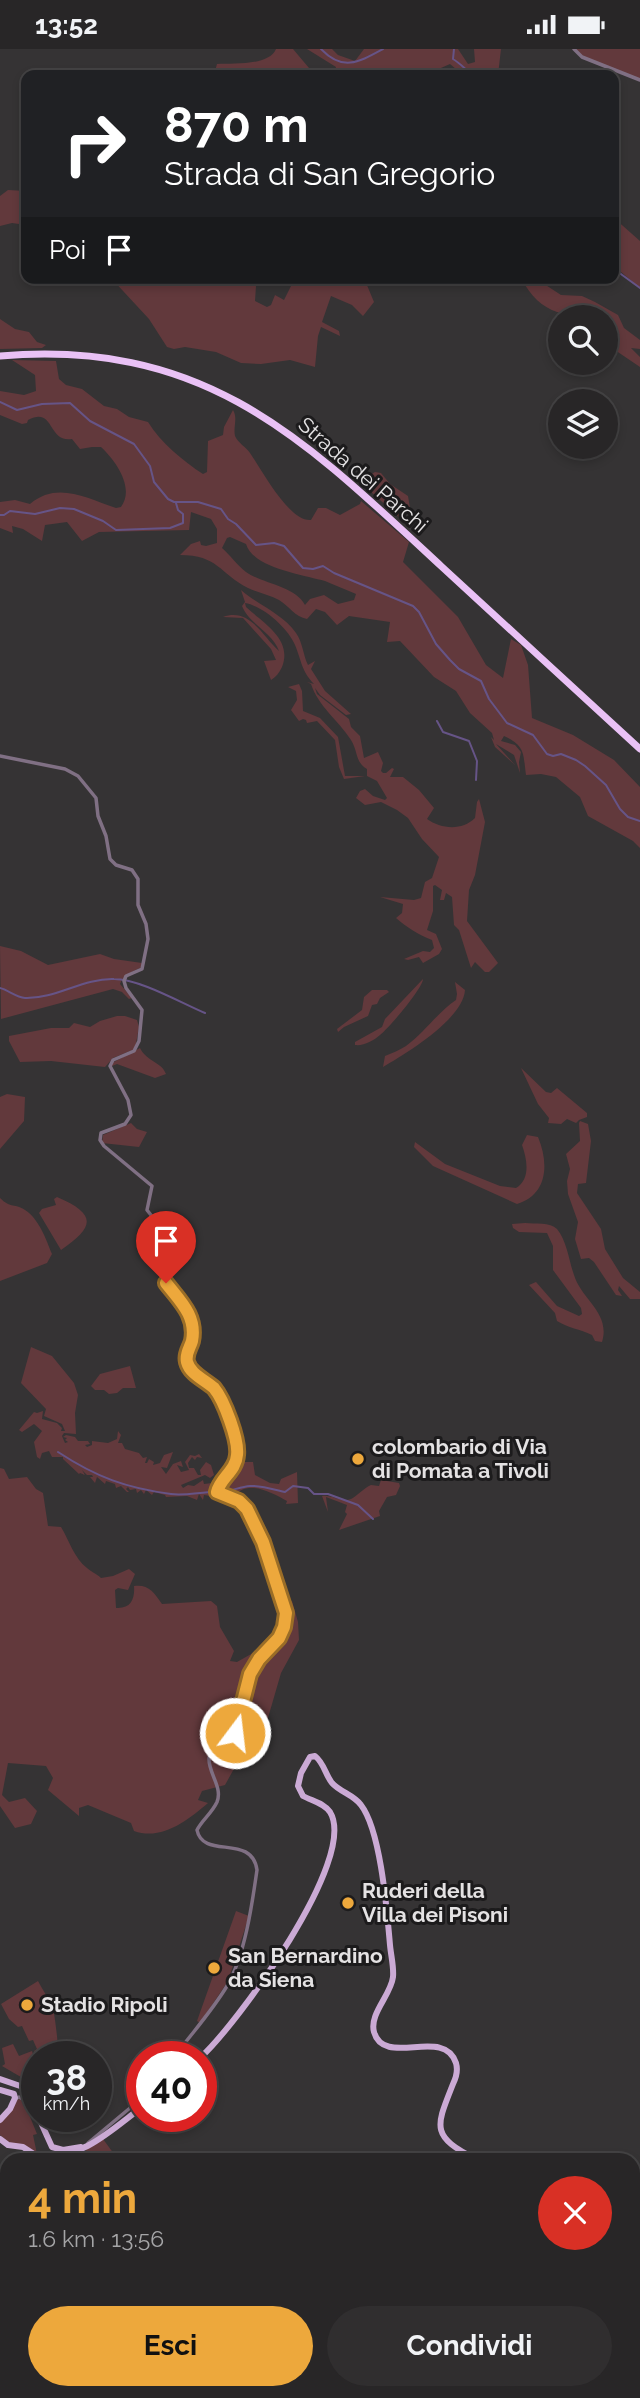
<!DOCTYPE html>
<html lang="it">
<meta charset="utf-8">
<style>
:root{--surface:#282627;--page:#302e2f;--text:#f1f3f6;--muted:#a5a5a7;--line:#444344;--accent:#eda83c}
body{margin:0;font-family:Raleway,sans-serif;background:var(--page);color:var(--text);height:100vh;display:flex;flex-direction:column;font-size:26px;white-space:nowrap}
*{box-sizing:border-box;margin:0}
p{font-size:23px;color:var(--muted)}
.icon{flex:none;width:38px;height:38px;fill:none;stroke:currentColor;stroke-width:2;stroke-linecap:round;stroke-linejoin:round}
.map{position:relative;flex:1;overflow:hidden}
.sheet{position:absolute;left:0px;top:2104px;width:640px;height:247px;display:flex;flex-direction:column;background:var(--surface);border-radius:21px 21px 0 0;box-shadow:0 4px 10px #0003,0 0 0 2px var(--line)}
.sheet>*{flex:none}
.top-card{position:absolute;left:21px;top:21px;width:598px;height:214px;border-radius:14px;box-shadow:0 4px 10px #0003,0 0 0 2px var(--line);background:#202124;color:#fff;overflow:hidden}
.controls{position:absolute;left:548px;top:256px;display:grid;gap:14px}
.controls a{display:grid;place-items:center;width:70px;height:70px;border-radius:50%;background:var(--surface);box-shadow:0 4px 10px #0003,0 0 0 2px var(--line);font-size:35px}
.speed{position:absolute;left:21px;top:1992px;display:flex;gap:14px;font-size:35px;font-weight:700;text-align:center}
.speed>*{display:grid;place-content:center;width:91px;height:91px;border-radius:50%;background:var(--surface);box-shadow:0 4px 10px #0003,0 0 0 2px var(--line);line-height:1}
.speed small{font-size:18px;font-weight:400}
.speed .limit{border:10px solid #d22;background:#fff;color:#111}
.pin{position:absolute;display:grid;place-items:center;width:60px;height:60px;color:#fff;margin:-72px -30px;border-radius:50% 50% 50% 0;rotate:-45deg;box-shadow:0 0 7px #0007}
.pin .icon{rotate:45deg}
.me{position:absolute;width:77px;margin:-38px;rotate:15deg;stroke-linejoin:round;filter:drop-shadow(0 0 5px #0008)}
.turn{display:flex;align-items:center;gap:24px;height:147px;padding:0 28px;font-size:32px}
.turn .icon{width:91px;height:91px;stroke-width:2.5}
.turn b{display:block;font-size:49px;line-height:60px}
.then{display:flex;align-items:center;height:66px;padding:0 28px;background:#0003;gap:14px;font-size:26px}
.round{display:grid;place-items:center;flex:none;width:74px;height:74px;border-radius:37px;background:var(--page)}
.summary{display:flex;align-items:center;justify-content:space-between;height:119px;padding:0 28px}
h1{font-size:42px;font-weight:700;line-height:52px;color:var(--accent)}
.button{display:flex;gap:14px;margin-top:auto;padding:14px 28px}
.button a{flex:1;height:80px;border-radius:42px;background:var(--accent);color:#111;font-size:28px;font-weight:700;line-height:80px;text-align:center}
.button a+a{background:var(--page);color:var(--text)}
.status{display:flex;justify-content:space-between;align-items:center;height:49px;padding:0 35px;background:var(--surface);direction:ltr}
.status svg{height:19px;fill:currentColor}
.map>svg:first-child{display:block}
</style>
<div class="status"><b>13:52</b><svg viewBox="0 0 49 12"><path d="M0 12V9h3v3zM5 12V6h3v6zM10 12V3h3v9zM15 12V0h3v12zM26 1h20v11H26zM47 4h2v5h-2z"/></svg></div>
<div class="map">
<svg width="640" height="2349" viewBox="0 0 640 2349">
<rect width="100%" height="100%" fill="#353334"/>
<path fill="#62393c" fill-rule="evenodd" d="M 276,0 L 293,0 L 309,19 L 331,26 L 214,26 L 217,15 C 233,14 269,17 276,0 Z
M 307,0 L 332,0 L 338,6 L 355,12 L 364,0 L 458,0 L 468,15 L 475,13 L 474,0 L 501,0 L 498,26 L 463,26 L 450,15 L 425,26 L 334,26 L 336,18 Z
M 574,0 L 640,0 L 640,31 L 580,7 Z
M 8,141 L 26,142 L 26,176 L 12,174 L 0,177 L 0,147 Z
M 614,169 L 640,192 L 640,239 L 614,217 Z
M 111,229 L 220,229 L 224,234 C 239,233 250,229 266,229 L 256,237 L 255,252 L 267,258 L 271,256 L 275,246 L 284,251 L 295,229 L 364,229 L 374,253 L 363,267 L 352,256 L 331,247 L 322,273 L 339,282 L 340,287 L 321,278 L 318,287 L 315,318 L 290,311 L 261,315 L 241,314 L 216,303 L 185,298 L 174,300 L 167,298 L 149,270 Z
M 521,229 L 535,229 L 561,246 L 582,247 L 595,253 L 618,266 L 624,279 L 640,291 L 640,300 L 631,299 L 640,308 L 640,318 L 606,295 L 606,268 C 567,268 541,267 521,229 Z
M 0,270 L 15,280 L 29,283 L 37,293 L 46,296 L 42,299 L 0,300 Z
M 12,311 L 56,312 L 59,330 L 66,336 L 82,340 L 104,357 L 117,360 L 129,368 L 148,373 C 161,394 183,412 203,425 L 207,423 L 208,392 L 223,386 L 224,378 L 233,361 C 238,369 233,378 235,387 C 238,394 246,398 250,404 C 262,421 289,473 311,471 L 318,459 L 326,459 L 340,466 L 360,455 L 361,452 L 409,493 L 403,513 L 458,568 L 486,616 L 503,629 L 511,590 L 521,596 L 528,616 L 532,669 L 573,686 L 614,711 L 640,738 L 640,799 L 633,792 L 588,767 L 580,748 L 556,728 L 541,725 L 526,726 C 523,705 526,697 504,687 L 501,692 L 515,696 L 521,703 L 519,713 L 520,724 L 514,706 L 496,695 L 515,716 L 495,698 L 491,688 L 494,691 L 492,684 L 470,664 L 456,642 L 434,628 L 400,592 L 387,593 L 390,573 L 349,567 L 337,576 L 325,563 L 316,560 L 307,570 C 295,568 289,557 279,551 C 270,546 258,544 248,539 C 219,524 218,506 180,506 L 191,495 L 200,492 L 201,496 L 206,497 L 217,494 L 217,480 L 211,470 L 191,463 L 189,481 L 99,483 L 82,492 L 67,473 L 45,476 L 42,492 L 23,480 L 12,477 L 13,484 L 0,479 L 0,453 L 15,451 L 30,455 C 57,432 86,449 116,459 L 121,458 C 135,439 116,412 101,398 L 92,398 L 80,400 L 72,390 C 47,394 55,357 28,371 L 27,374 L 22,375 L 0,366 L 0,342 L 24,346 L 36,342 L 35,326 ZM 230,488 L 246,495 C 253,519 304,526 325,532 C 335,536 346,541 356,545 L 354,551 L 338,555 L 324,546 L 310,550 L 305,556 C 295,537 263,535 246,523 C 237,516 230,506 222,499 L 227,489 Z
M 375,423 L 381,424 L 390,435 L 408,447 L 410,459 L 402,463 L 409,477 L 361,434 L 363,430 Z
M 241,541 C 258,556 283,565 296,584 C 303,594 303,606 308,616 L 315,612 L 311,620 L 325,642 L 351,665 L 346,666 L 320,646 L 315,639 L 317,645 L 349,670 L 351,678 L 360,687 L 364,709 L 378,703 L 383,714 L 381,722 L 383,724 L 386,724 L 392,719 L 394,720 L 390,728 L 403,728 L 419,741 L 434,759 L 427,770 C 441,780 462,782 475,769 L 477,753 L 479,750 L 485,773 L 475,826 L 469,841 L 467,872 L 498,914 L 489,923 L 485,923 L 475,913 L 471,919 L 459,881 L 454,876 L 452,848 L 446,844 L 444,851 L 440,851 L 442,841 L 435,836 L 433,837 L 433,862 L 427,881 L 436,885 L 442,900 L 439,905 L 423,914 L 419,908 L 408,911 L 404,910 L 423,902 L 430,903 L 434,899 L 432,891 C 419,886 406,878 396,869 L 402,864 L 403,855 L 380,848 L 414,851 L 421,849 L 425,833 L 432,829 L 439,808 L 422,790 L 408,769 L 397,761 L 381,753 L 365,756 L 356,749 L 360,742 L 365,740 L 373,747 L 385,751 L 387,749 L 377,732 L 367,727 L 367,720 C 355,713 358,702 351,691 C 339,672 318,657 311,635 L 307,633 L 314,635 C 301,621 302,613 295,596 C 288,579 263,557 245,554 L 246,558 C 263,574 293,590 282,618 C 279,624 276,628 271,631 L 264,612 L 276,611 L 271,600 L 243,569 L 223,568 C 250,558 263,588 279,602 C 272,583 249,575 242,557 L 245,553 Z
M 299,635 L 302,642 L 303,662 L 320,669 L 338,688 L 345,727 L 365,727 L 344,730 L 339,718 L 335,691 L 317,672 L 307,674 L 306,671 L 303,670 L 299,672 L 291,661 L 297,651 L 296,642 L 288,638 Z
M 0,897 L 21,902 L 48,916 L 100,905 L 114,910 L 142,914 L 142,918 C 134,922 123,926 120,935 L 132,949 L 129,950 L 122,943 L 113,940 L 1,970 Z
M 423,930 C 423,939 389,979 380,986 C 373,992 364,997 355,996 L 355,993 L 382,978 L 385,970 Z
M 455,933 L 465,941 C 463,970 407,1004 383,1018 L 385,1007 C 392,1004 400,1001 406,997 C 425,983 437,964 456,951 L 457,945 Z
M 372,941 L 387,941 L 389,943 L 380,949 L 377,955 L 372,956 L 368,967 L 344,978 L 338,983 L 337,980 L 362,961 L 364,948 Z
M 117,967 L 125,967 L 137,971 L 139,978 L 135,1000 L 113,1009 L 105,1018 L 51,1012 L 20,1013 L 9,992 L 9,987 L 51,979 L 69,979 L 74,974 L 90,978 L 100,972 Z
M 140,999 C 147,1013 162,1013 166,1025 L 155,1029 L 117,1015 L 112,1017 L 112,1014 Z
M 521,1019 L 546,1043 L 551,1044 L 557,1039 L 587,1064 L 587,1068 L 579,1071 L 576,1074 L 567,1070 L 561,1075 L 548,1074 L 549,1069 L 538,1055 Z
M 7,1045 L 25,1048 L 24,1072 L 0,1100 L 0,1048 Z
M 580,1072 L 588,1075 L 591,1092 L 586,1134 L 578,1135 L 577,1144 L 601,1180 L 605,1200 L 623,1229 L 640,1243 L 640,1250 L 630,1250 L 619,1237 L 618,1241 L 622,1247 L 616,1246 L 594,1213 L 589,1209 L 581,1210 L 575,1190 L 578,1173 L 568,1145 L 567,1132 L 570,1120 L 566,1105 L 580,1092 L 579,1074 Z
M 131,1074 L 137,1080 L 147,1083 L 139,1098 L 102,1094 L 103,1086 Z
M 527,1086 L 538,1088 C 549,1114 548,1146 517,1155 L 433,1117 L 414,1098 L 415,1093 L 445,1115 L 500,1137 L 516,1139 C 531,1130 527,1110 522,1096 Z
M 57,1148 C 97,1165 95,1178 61,1201 L 39,1164 L 42,1160 L 56,1156 L 54,1150 Z
M 0,1149 C 11,1160 15,1154 25,1161 C 39,1170 46,1190 52,1205 L 47,1214 L 0,1232 Z
M 525,1174 C 535,1175 550,1173 557,1180 C 567,1192 569,1212 574,1226 C 581,1250 611,1264 602,1293 L 595,1292 L 592,1286 C 580,1280 568,1279 557,1272 L 555,1264 L 529,1236 L 536,1233 L 557,1257 L 579,1267 L 582,1265 L 581,1259 L 553,1221 L 553,1197 L 547,1184 L 519,1183 L 513,1179 L 512,1175 Z
M 31,1298 L 52,1307 L 74,1334 L 78,1346 L 75,1364 L 76,1385 L 64,1384 L 62,1387 L 65,1394 L 68,1393 L 65,1391 L 67,1389 L 63,1388 L 66,1386 L 75,1388 L 78,1392 L 88,1392 L 90,1395 L 85,1396 L 87,1398 L 92,1396 L 92,1392 L 108,1394 L 117,1390 L 118,1382 L 121,1386 L 118,1394 L 122,1394 L 125,1400 L 139,1404 L 143,1409 L 147,1408 L 145,1414 L 147,1414 L 149,1410 L 154,1413 L 153,1416 L 160,1414 L 164,1406 L 173,1403 L 167,1419 L 161,1418 L 166,1425 L 173,1415 L 181,1412 L 183,1418 L 177,1416 L 181,1423 L 189,1421 L 185,1413 L 190,1406 L 195,1407 L 199,1405 L 202,1409 L 197,1408 L 195,1411 L 192,1408 L 188,1414 L 189,1419 L 194,1419 L 198,1426 L 201,1426 L 200,1421 L 206,1413 L 211,1416 L 214,1426 L 210,1429 L 205,1426 L 181,1436 L 183,1439 L 188,1436 L 194,1437 L 203,1431 L 204,1435 L 220,1433 L 229,1417 L 230,1422 L 215,1441 L 221,1448 L 217,1449 L 210,1444 L 210,1447 L 204,1446 L 203,1451 L 199,1445 L 197,1451 L 187,1447 L 166,1448 L 165,1446 L 154,1443 L 152,1446 L 146,1441 L 144,1445 L 141,1441 L 137,1444 L 136,1440 L 130,1441 L 128,1438 L 126,1440 L 129,1443 L 127,1443 L 121,1437 L 116,1439 L 115,1435 L 106,1432 L 105,1435 L 97,1428 L 95,1434 L 90,1428 L 93,1428 L 92,1426 L 87,1426 L 82,1421 L 85,1426 L 80,1424 L 79,1425 L 63,1410 L 63,1408 L 52,1408 L 49,1402 L 42,1404 L 40,1410 L 37,1408 L 34,1393 L 42,1382 L 34,1375 L 22,1383 L 19,1381 L 34,1363 L 37,1364 L 43,1362 L 42,1370 L 57,1374 L 62,1379 L 61,1382 L 65,1382 L 62,1375 L 44,1367 L 46,1360 L 21,1334 Z
M 130,1317 L 136,1339 L 123,1339 L 117,1344 L 109,1345 L 104,1341 L 95,1341 L 91,1337 L 100,1325 Z
M 244,1413 L 253,1413 L 255,1426 L 270,1434 L 279,1435 L 281,1430 L 297,1423 L 298,1454 L 286,1455 L 287,1452 C 276,1446 262,1438 249,1439 C 238,1440 234,1449 222,1444 L 219,1441 L 221,1437 L 239,1414 Z
M 0,1419 L 4,1420 L 9,1430 L 27,1428 L 36,1440 L 43,1444 L 48,1477 L 61,1478 C 69,1491 74,1509 87,1519 C 91,1523 96,1524 101,1529 L 113,1527 L 129,1520 L 135,1525 L 128,1541 L 118,1539 L 115,1541 L 116,1559 C 131,1560 135,1550 134,1537 C 148,1535 154,1543 162,1555 L 211,1552 L 217,1557 L 220,1578 L 234,1602 L 230,1612 L 237,1613 L 265,1597 L 279,1595 L 291,1572 L 287,1553 L 292,1552 L 298,1573 L 299,1591 L 281,1624 L 261,1693 L 250,1705 L 240,1709 L 225,1736 L 202,1742 L 198,1751 L 208,1754 C 188,1771 162,1792 134,1782 L 131,1774 L 88,1756 L 79,1759 L 79,1767 L 48,1741 L 53,1729 L 46,1717 L 8,1714 L 2,1746 L 9,1753 L 25,1749 L 37,1762 L 31,1775 L 15,1779 L 0,1757 Z
M 381,1431 L 399,1434 L 400,1437 L 396,1446 L 387,1448 L 379,1462 L 380,1467 L 339,1481 L 347,1465 L 345,1463 L 347,1456 L 326,1448 L 328,1463 L 322,1447 C 331,1445 342,1454 351,1450 C 357,1447 364,1439 371,1436 L 379,1437 Z
M 236,1862 L 249,1867 L 228,1932 L 200,1974 L 197,1972 Z
M 38,1932 C 42,1940 48,1948 52,1957 C 55,1963 58,1997 59,2007 L 37,2007 L 37,2012 L 34,2002 L 37,2000 L 33,1991 L 29,1992 L 22,1977 L 18,1978 L 9,1970 L 1,1955 Z
M 13,1995 L 19,2007 L 32,2002 L 37,2019 L 37,2032 L 26,2031 L 2,2017 L 5,2015 L 2,1999 Z
M 20,2050 L 28,2056 L 26,2058 L 37,2085 L 33,2086 L 37,2105 L 9,2094 L 0,2086 L 0,2073 L 16,2051 Z
M 103,2090 L 114,2105 L 113,2109 L 78,2110 L 77,2107 L 87,2105 L 86,2101 Z
M 7,2290 L 7,2343 L 44,2343 L 37,2349 L 0,2349 L 0,2296 Z"/>
<g fill="none" stroke-linecap="round" stroke-linejoin="round">
<path stroke="#665487" stroke-width="2" d="M 321,0 C 343,23 359,13 383,0
M 454,0 L 453,10 C 461,15 466,21 473,26
M 614,220 L 640,239
M 0,353 L 17,361 L 42,355 L 70,354 L 90,372 L 134,395 L 150,417 L 154,433 L 168,450 L 174,453 L 198,453 L 221,460 L 228,470 L 236,475 L 256,496 L 274,494 L 284,497 L 303,519 L 313,520 L 323,517 L 334,524 L 413,557 L 419,563 L 436,595 L 450,611 L 459,620 L 481,632 L 489,650 L 507,674 L 533,686 L 547,705 L 553,707 L 561,705 L 576,711 L 585,717 L 606,736 L 620,760 L 628,768 L 640,772
M 0,466 L 4,466 L 10,462 L 35,465 L 60,459 L 74,460 L 103,472 L 116,481 L 170,479 L 183,474 L 183,465 L 178,461 L 176,454
M 437,672 L 443,683 L 469,692 L 477,712 L 476,731
M 0,939 C 8,941 16,948 25,949 C 56,950 83,929 114,930 C 140,930 181,954 205,964
M 58,1403 C 96,1428 126,1439 171,1445 C 184,1447 201,1443 215,1443
M 220,1443 C 231,1442 240,1438 250,1437 C 259,1436 276,1441 285,1443 L 293,1437 L 308,1439 L 314,1445 L 328,1445 L 358,1456 L 373,1470
M 188,2343 L 190,2348"/>
<path stroke="#665487" stroke-width="3.5" d="M 137,2343 L 160,2349
M 110,2349 L 118,2343"/>
<path stroke="#807084" stroke-width="3.5" d="M 574,0 L 582,8 L 640,31
M 0,707 L 65,720 L 78,727 L 96,749 L 98,767 L 106,787 L 110,810 L 116,816 L 132,821 L 138,830 L 138,856 L 146,875 L 148,890 L 142,920 L 126,927 L 124,932 L 126,939 L 142,961 L 139,992 L 134,1002 L 113,1011 L 110,1017 L 128,1051 L 131,1066 L 125,1075 L 101,1084 L 100,1091 L 104,1097 L 152,1137 L 147,1161 L 165,1184 L 169,1207 L 166,1233 C 176,1250 194,1261 193,1284 C 192,1294 184,1304 188,1315 C 192,1326 207,1332 215,1341 C 225,1352 239,1391 237,1407 C 235,1423 220,1430 217,1443 L 239,1453 L 247,1460 L 262,1490 L 282,1549 L 286,1570 L 279,1590 L 260,1609 L 250,1625 L 235,1684 L 227,1695 L 209,1709 C 208,1724 223,1738 217,1753 C 212,1764 202,1771 197,1781 C 203,1811 252,1784 257,1821 C 252,1856 245,1906 227,1937 C 212,1962 192,1984 175,2007
M 15,2050 L 19,2048 L 32,2055
M 88,2094 L 142,2049"/>
<path stroke="#cbaad5" stroke-width="6" d="M 201,2008 C 236,1976 359,1810 330,1763 C 324,1754 312,1752 303,1747 L 298,1737 L 301,1724 L 310,1708 L 315,1707 C 324,1714 325,1725 332,1734 C 340,1743 354,1746 361,1756 C 381,1782 387,1863 390,1896 C 391,1907 394,1918 393,1928 C 391,1946 369,1965 374,1983 C 384,2019 444,1977 456,2014 C 458,2021 456,2029 453,2035 C 436,2078 430,2087 476,2110
M 0,2030 L 26,2039 L 37,2065
M 0,2041 L 14,2045 L 15,2049 L 10,2060 L 0,2071
M 38,2067 L 52,2098 L 63,2101 L 81,2098
M 0,2090 L 8,2096 L 23,2098 L 40,2109 C 83,2109 109,2083 142,2058
M 634,2184 L 640,2187"/>
<path stroke="#e9c1f5" stroke-width="7" d="M 0,307 C 205,290 302,388 441,517 C 507,578 574,639 640,700"/>
</g>
<g fill="none" stroke-linecap="round" stroke-linejoin="round">
<g stroke="#9a6d27" stroke-width="18">
<path id="route" d="M 166,1234 C 180,1252 197,1267 192,1292 C 190,1299 185,1305 187,1313 C 190,1325 205,1331 214,1339 C 224,1351 239,1391 237,1406 C 236,1422 220,1429 217,1443 L 239,1452 L 247,1460 L 263,1493 L 286,1564 L 284,1578 L 279,1589 L 259,1610 L 250,1625 L 235,1684"/>
</g>
<use href="#route" stroke="#eda83c" stroke-width="12"/>
</g>
<g fill="#eda83c" stroke="#1c1b1c" stroke-width="2.5">
<circle cx="358" cy="1410" r="7"/>
<circle cx="348" cy="1854" r="7"/>
<circle cx="214" cy="1919" r="7"/>
<circle cx="27" cy="1956" r="7"/>
</g>
<g text-anchor="middle" stroke-width="6" stroke-linejoin="round" paint-order="stroke">
<g font-size="21" fill="#e4e2e3" stroke="#1c1b1c">
<text transform="translate(363 426) rotate(41)" y="7">Strada dei Parchi</text>
</g>
<g font-size="21" font-weight="bold" fill="#e4e2e3" stroke="#1c1b1c" text-anchor="start">
<text x="372" y="1405">colombario di Via<tspan x="372" dy="24">di Pomata a Tivoli</tspan></text>
<text x="362" y="1849">Ruderi della<tspan x="362" dy="24">Villa dei Pisoni</tspan></text>
<text x="228" y="1914">San Bernardino<tspan x="228" dy="24">da Siena</tspan></text>
<text x="41" y="1963">Stadio Ripoli</text>
</g>
</g>
</svg>
<div class="controls">
<a><svg class="icon" aria-label="search" viewBox="0 0 24 24"><circle cx="10" cy="10" r="6"/><path d="M15 15l6 6"/></svg></a>
<a><svg class="icon" aria-label="layers" viewBox="0 0 24 24"><path d="M12 4l9 5-9 5-9-5zM3 14l9 5 9-5"/></svg></a>
</div>
<div class="speed"><div>38<small>km/h</small></div><div class="limit">40</div></div>
<div class="pin" style="left:166px;top:1234px;background:#d93025"><svg class="icon" aria-label="arrive" viewBox="0 0 24 24"><path d="M6 21V4h12l-3 4 3 4H6"/></svg></div>
<svg class="me" style="left:235px;top:1684px" viewBox="-20 -20 40 40"><circle r="17" fill="#eda83c" stroke="#fff" stroke-width="3"/><path d="M0-11L8 9 0 5-8 9z" fill="#fff"/></svg>
<div class="top-card">
<div class="turn"><svg class="icon" aria-label="right" viewBox="0 0 24 24"><path d="M7 20v-9h11M14 6l5 5-5 5"/></svg><div><b>870 m</b>Strada di San Gregorio</div></div>
<div class="then">Poi<svg class="icon" aria-label="arrive" viewBox="0 0 24 24"><path d="M6 21V4h12l-3 4 3 4H6"/></svg></div>
</div>
<section class="sheet">
<div class="summary"><div><h1>4 min</h1><p>1.6 km · 13:56</p></div><a class="round" style="background:#d93025;color:#fff"><svg class="icon" aria-label="close" viewBox="0 0 24 24"><path d="M6 6l12 12M18 6L6 18"/></svg></a></div>
<div class="button"><a>Esci</a><a>Condividi</a></div>
</section>
</div>
